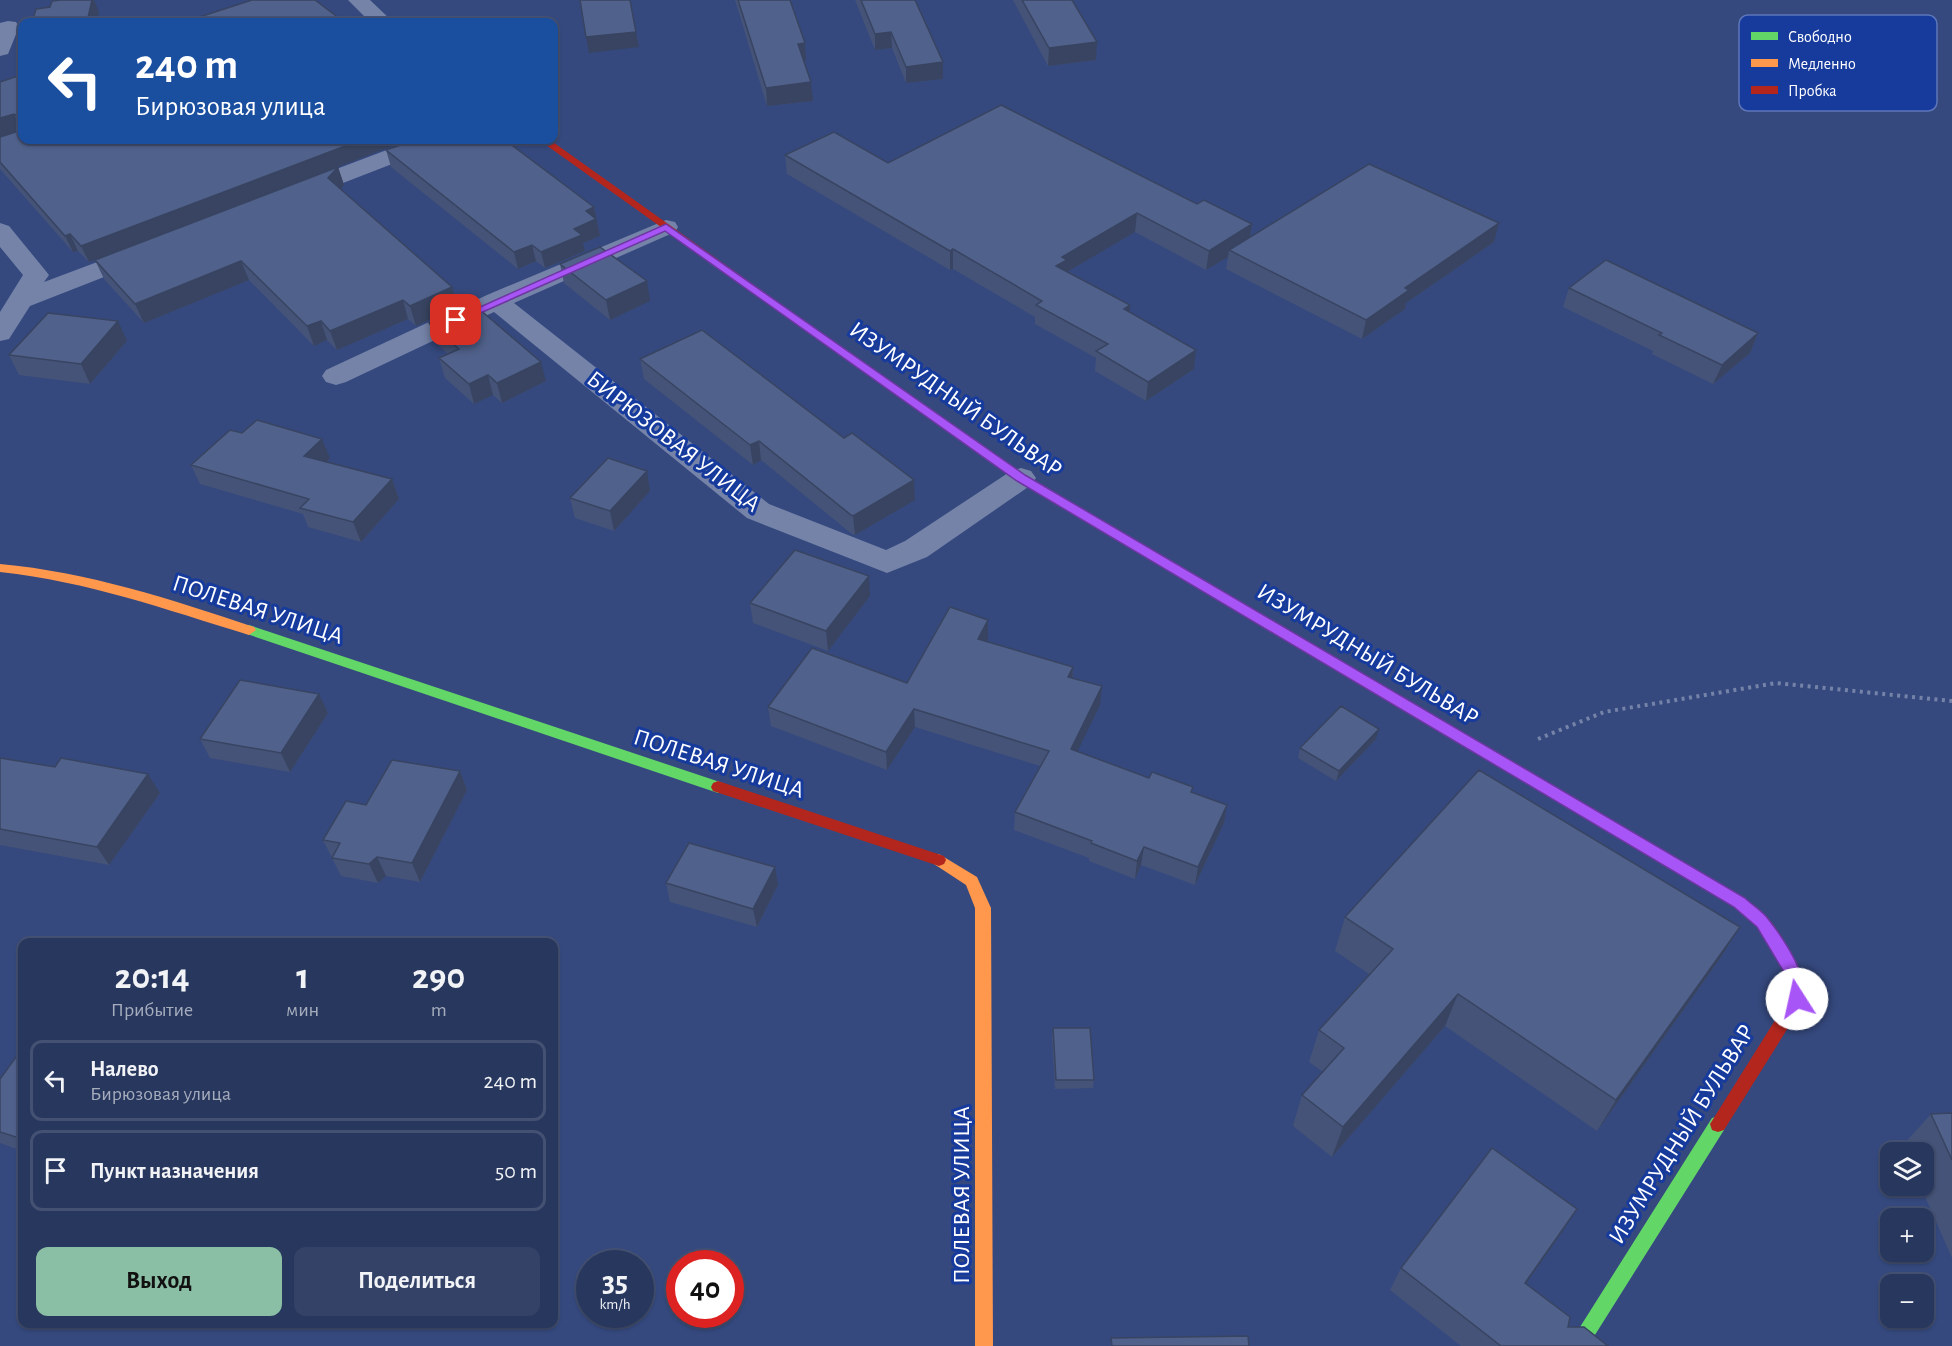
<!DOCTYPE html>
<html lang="ru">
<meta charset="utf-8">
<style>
:root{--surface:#28375e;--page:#344267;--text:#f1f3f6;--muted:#a5acbc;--line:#445173;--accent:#8abfa5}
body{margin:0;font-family:"Alegreya Sans",sans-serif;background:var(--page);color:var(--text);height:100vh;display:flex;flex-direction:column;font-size:22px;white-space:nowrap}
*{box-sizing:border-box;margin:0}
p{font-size:20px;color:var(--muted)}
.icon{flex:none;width:33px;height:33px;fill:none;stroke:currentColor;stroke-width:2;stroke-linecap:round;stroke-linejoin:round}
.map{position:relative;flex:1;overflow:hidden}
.details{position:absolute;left:18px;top:938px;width:540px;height:390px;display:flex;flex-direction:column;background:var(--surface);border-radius:12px;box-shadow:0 2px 4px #0004,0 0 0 2px var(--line)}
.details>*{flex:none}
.hud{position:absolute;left:18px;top:18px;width:540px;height:126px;border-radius:12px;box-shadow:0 2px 4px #0004,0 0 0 2px var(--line);background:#1a4fa0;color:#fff;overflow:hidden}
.controls{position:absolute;left:1880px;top:1142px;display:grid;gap:12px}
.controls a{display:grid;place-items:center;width:54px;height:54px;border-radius:12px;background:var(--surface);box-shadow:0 2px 4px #0004,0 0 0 2px var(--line);font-size:30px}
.speed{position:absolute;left:576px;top:1250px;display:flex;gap:12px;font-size:30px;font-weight:700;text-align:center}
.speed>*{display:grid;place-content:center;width:78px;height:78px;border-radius:50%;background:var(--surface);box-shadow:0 2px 4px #0004,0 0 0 2px var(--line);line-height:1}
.speed small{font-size:15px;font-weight:400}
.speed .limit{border:9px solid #d22;background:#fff;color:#111}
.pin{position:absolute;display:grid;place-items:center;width:51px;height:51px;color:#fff;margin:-26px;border-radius:12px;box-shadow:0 3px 9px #0006}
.me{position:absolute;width:66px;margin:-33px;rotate:350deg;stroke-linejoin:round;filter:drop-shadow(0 0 4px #0008)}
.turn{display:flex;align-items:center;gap:21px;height:126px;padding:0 18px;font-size:27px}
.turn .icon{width:78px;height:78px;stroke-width:2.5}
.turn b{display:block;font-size:42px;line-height:51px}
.eta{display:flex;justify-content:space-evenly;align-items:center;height:102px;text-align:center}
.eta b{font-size:36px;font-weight:700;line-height:42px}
.button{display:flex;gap:12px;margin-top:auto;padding:12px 18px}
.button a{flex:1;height:69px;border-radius:12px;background:var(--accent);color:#111;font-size:24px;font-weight:700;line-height:69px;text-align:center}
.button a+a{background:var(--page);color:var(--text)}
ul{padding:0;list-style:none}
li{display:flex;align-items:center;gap:18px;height:81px;margin:0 12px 9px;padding:0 6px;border:3px solid var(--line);border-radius:12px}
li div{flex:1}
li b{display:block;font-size:22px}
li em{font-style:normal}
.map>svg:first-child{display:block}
</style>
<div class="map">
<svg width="1952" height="1346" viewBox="0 0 1952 1346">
<rect width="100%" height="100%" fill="#35497e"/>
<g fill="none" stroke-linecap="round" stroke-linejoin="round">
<path stroke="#7583a8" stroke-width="4" stroke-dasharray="3 4.5" stroke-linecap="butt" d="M 1538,739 L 1604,712 L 1776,683 L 1952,701"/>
<path fill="#7583a8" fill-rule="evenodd" d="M 348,0 L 370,0 L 393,22 L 370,22 Z
M 8,21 L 16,22 L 19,27 L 8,54 L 0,56 L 0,23 Z
M 413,140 L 445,140 L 441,145 L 307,197 L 298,199 L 289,197 L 286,192 L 289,187 Z
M 666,220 L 675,222 L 678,227 L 675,232 L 514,303 L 769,504 L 886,550 L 905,541 L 1011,471 L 1021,468 L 1031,471 L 1036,478 L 1031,485 L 927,557 L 887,573 L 747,518 L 494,312 L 346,382 L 336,385 L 326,382 L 322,376 L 326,370 L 487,295 Z
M 0,223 L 9,226 L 45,270 L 49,275 L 44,282 L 132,249 L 141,246 L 150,249 L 154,254 L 150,259 L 30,306 L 9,339 L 0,341 L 0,312 L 23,275 L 0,247 Z"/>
<path fill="#63d668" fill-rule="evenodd" d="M 794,314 L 1025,475 L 1229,595 L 1230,598 L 1229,601 L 1219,601 L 1017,481 L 790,319 L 789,317 Z
M 249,625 L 723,783 L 725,787 L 723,791 L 718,793 L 244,633 L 242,630 L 244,627 Z
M 1718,1116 L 1724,1118 L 1726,1124 L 1724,1130 L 1588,1346 L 1568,1346 L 1712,1118 Z"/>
<path fill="#ff974d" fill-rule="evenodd" d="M 0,564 C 88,572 170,599 254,627 L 256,630 L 249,635 C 164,609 90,582 0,572 Z
M 1224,593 L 1561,790 L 1563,794 L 1561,798 L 1551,798 L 1219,601 L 1218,598 Z
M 939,854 L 977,877 L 991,908 L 993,1346 L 975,1346 L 975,908 L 966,885 L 934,864 L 932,860 L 934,856 Z"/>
<path fill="#b3261e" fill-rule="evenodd" d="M 539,140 L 550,140 L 799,317 L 794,320 L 790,319 Z
M 718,781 L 944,856 L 946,860 L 944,864 L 939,866 L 713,791 L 711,787 L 713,783 Z
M 1556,788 L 1744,898 C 1752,904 1763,911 1769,919 C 1783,937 1813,982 1803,1004 L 1724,1130 L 1718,1132 L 1712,1130 L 1710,1124 L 1789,998 L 1787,977 L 1758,928 L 1734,906 L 1551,798 L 1549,794 L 1551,790 Z"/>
</g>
<path fill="#455378" d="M 735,0 L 790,0 L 806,61 L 804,61 L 813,101 L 767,106 Z
M 855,0 L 915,0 L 943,62 L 943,79 L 906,83 L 892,48 L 875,50 Z
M 1013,0 L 1072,0 L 1096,60 L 1048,66 Z
M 22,60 L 22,140 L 338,167 L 344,185 L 341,189 L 452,287 L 458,306 L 416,326 L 408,319 L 337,350 L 327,340 L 314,346 L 249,280 L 144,323 L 104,279 L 95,260 L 335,168 L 89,262 L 78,251 L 73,252 L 0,169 L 0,137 L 21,130 L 0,137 L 0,82 L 18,76 Z
M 386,150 L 594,207 L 600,236 L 583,243 L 585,251 L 545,268 L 536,261 L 518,269 L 391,167 Z
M 785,155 L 888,163 L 1197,204 L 1252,224 L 1250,237 L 1494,242 L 1406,303 L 1405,309 L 1362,339 L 1226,269 L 1228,257 L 1206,270 L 1135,232 L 1067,272 L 1130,312 L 1194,369 L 1146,401 L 1095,371 L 1096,358 L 1035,324 L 1035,317 L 953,269 L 950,270 L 787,174 Z
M 560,264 L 650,301 L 610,320 L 564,283 Z
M 1569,288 L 1758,333 L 1750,353 L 1713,384 L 1652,354 L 1653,351 L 1563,307 Z
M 429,323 L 546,381 L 502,403 L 493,395 L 474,404 L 445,378 L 439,358 L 448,354 L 435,342 Z
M 127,341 L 90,384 L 19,375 L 9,355 Z
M 640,359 L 844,438 L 915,500 L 855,535 L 852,534 L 761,460 L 753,465 L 644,379 Z
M 330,458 L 326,462 L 392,479 L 399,499 L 361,542 L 308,527 L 303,514 L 200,484 L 191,465 Z
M 650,491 L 614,531 L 575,518 L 570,498 Z
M 870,596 L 828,651 L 753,623 L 750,603 Z
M 988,639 L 987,642 L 1073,667 L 1073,678 L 1100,705 L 1077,751 L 1149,778 L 1227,805 L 1224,823 L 1195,885 L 1141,865 L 1135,879 L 1089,861 L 1089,858 L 1014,830 L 1015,812 L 1040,766 L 915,727 L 887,770 L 771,726 L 768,707 L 907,683 Z
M 319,694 L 328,713 L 290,772 L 210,758 L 200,739 Z
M 1376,739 L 1336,781 L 1298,758 L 1300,748 Z
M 0,758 L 160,793 L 109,865 L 0,845 Z
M 460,771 L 467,790 L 420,882 L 386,876 L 378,883 L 341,876 L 323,840 L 366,805 Z
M 666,883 L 778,885 L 757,927 L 670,902 Z
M 1345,917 L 1740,927 L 1719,960 L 1597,1131 L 1445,1026 L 1332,1157 L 1293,1126 L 1302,1095 L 1323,1072 L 1309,1062 L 1319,1030 L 1369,974 L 1335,951 Z
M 1053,1028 L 1094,1080 L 1093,1088 L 1055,1089 L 1052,1037 Z
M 22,1049 L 22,1151 L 0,1143 L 0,1079 Z
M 1952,1113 L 1952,1258 L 1920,1185 L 1923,1185 L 1923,1152 L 1906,1152 L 1903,1145 L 1931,1114 Z
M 1577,1209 L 1562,1232 L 1526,1284 L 1568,1327 L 1608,1346 L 1461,1346 L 1390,1290 L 1401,1268 Z"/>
<path fill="#384461" d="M 92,0 L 94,0 L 99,12 L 97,22 L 87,22 Z
M 636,32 L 639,47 L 589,53 L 586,37 Z
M 891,32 L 892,48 L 875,50 L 875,34 Z
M 1097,42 L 1096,60 L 1048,66 L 1049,48 Z
M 805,43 L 806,61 L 800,62 L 798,44 Z
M 943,62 L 943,79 L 906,83 L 906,67 Z
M 811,82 L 813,101 L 767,106 L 766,88 Z
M 14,114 L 21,130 L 0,137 L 0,118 Z
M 361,140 L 408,140 L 338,167 L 344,185 L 334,197 L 328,178 L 338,167 L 89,262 L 81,246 Z
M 594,207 L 600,236 L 583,243 L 585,251 L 545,268 L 541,252 L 574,229 L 586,211 Z
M 1137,213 L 1135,232 L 1067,272 L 1056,266 L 1062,257 Z
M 1499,223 L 1494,242 L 1406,303 L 1405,309 L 1362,339 L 1366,320 L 1405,288 Z
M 1252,224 L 1249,243 L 1229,250 L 1228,257 L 1206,270 L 1209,251 Z
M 70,234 L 78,251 L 73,252 L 65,236 Z
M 532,245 L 536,261 L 518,269 L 514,252 Z
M 953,249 L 953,269 L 950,270 L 950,251 Z
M 241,261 L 249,280 L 144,323 L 135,304 Z
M 647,281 L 650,301 L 610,320 L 606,300 Z
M 452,287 L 458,306 L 416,326 L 410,306 Z
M 403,300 L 408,319 L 337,350 L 330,331 Z
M 1130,305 L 1129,324 L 1124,309 Z
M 118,321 L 127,341 L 90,384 L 81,364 Z
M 321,321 L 327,340 L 314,346 L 307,326 Z
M 1758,333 L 1750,353 L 1713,384 L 1722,365 Z
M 1196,350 L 1194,369 L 1146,401 L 1148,382 Z
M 541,362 L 546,381 L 502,403 L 497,383 Z
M 488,375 L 493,395 L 474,404 L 469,384 Z
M 322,439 L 330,458 L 312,476 L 304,456 Z
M 759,441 L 761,460 L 753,465 L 750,445 Z
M 647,471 L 650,491 L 614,531 L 610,511 Z
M 392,479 L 399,499 L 361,542 L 353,522 Z
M 914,480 L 915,500 L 855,535 L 853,516 Z
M 869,576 L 870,596 L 828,651 L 826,631 Z
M 988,620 L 988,639 L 978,658 L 978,639 Z
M 1073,667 L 1072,685 L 1068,677 Z
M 1102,686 L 1100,705 L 1070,767 L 1071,749 Z
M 319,694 L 328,713 L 290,772 L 281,753 Z
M 914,709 L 915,727 L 887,770 L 886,752 Z
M 1379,729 L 1376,739 L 1336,781 L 1339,771 Z
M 460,771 L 467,790 L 420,882 L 412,863 Z
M 148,774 L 160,793 L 109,865 L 97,847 Z
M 1227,805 L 1224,823 L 1195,885 L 1198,867 Z
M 1144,847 L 1141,865 L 1135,879 L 1137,861 Z
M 377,857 L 386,876 L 378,883 L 369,864 Z
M 775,867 L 778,885 L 757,927 L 753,909 Z
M 1740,927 L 1719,960 L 1597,1131 L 1616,1100 Z
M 1458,994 L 1445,1026 L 1332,1157 L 1343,1127 Z
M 1577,1209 L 1562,1232 L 1511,1305 L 1525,1283 Z"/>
<path fill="#50618b" stroke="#384461" stroke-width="1.5" d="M 61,0 L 92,0 L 87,22 L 32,22 L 36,9 L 50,7 L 52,1 Z
M 252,0 L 315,0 L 344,22 L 184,22 Z
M 580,0 L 630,0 L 636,32 L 586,37 Z
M 738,0 L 790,0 L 805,43 L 798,44 L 811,82 L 766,88 Z
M 861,0 L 915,0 L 943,62 L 906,67 L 891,32 L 875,34 Z
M 1022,0 L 1072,0 L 1097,42 L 1049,48 Z
M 22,60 L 22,122 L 17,121 L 17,116 L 14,114 L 0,118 L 0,82 L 18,76 Z
M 1001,105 L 1197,204 L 1204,200 L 1252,224 L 1209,251 L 1137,213 L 1062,257 L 1067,260 L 1056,266 L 1130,305 L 1124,309 L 1196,350 L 1148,382 L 1096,351 L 1108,344 L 1036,305 L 1042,301 L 953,249 L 950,251 L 785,155 L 834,132 L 888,163 Z
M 22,130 L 22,140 L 361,140 L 81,246 L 70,234 L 65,236 L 0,162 L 0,137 Z
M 415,140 L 505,140 L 594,207 L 586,211 L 596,219 L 574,229 L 582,235 L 541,252 L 532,245 L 514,252 L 386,150 Z
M 1369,164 L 1499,223 L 1405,288 L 1409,290 L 1366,320 L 1229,250 Z
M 338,167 L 328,178 L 452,287 L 410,306 L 403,300 L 330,331 L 321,321 L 307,326 L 241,261 L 135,304 L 95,260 Z
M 600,247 L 647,281 L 606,300 L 560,264 Z
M 1606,260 L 1758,333 L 1722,365 L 1659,335 L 1662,333 L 1569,288 Z
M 472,303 L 541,362 L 497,383 L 488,375 L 469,384 L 439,358 L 459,349 L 429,323 Z
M 48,313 L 118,321 L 81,364 L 9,355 Z
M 702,330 L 844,438 L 852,433 L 914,480 L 853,516 L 851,515 L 759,441 L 750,445 L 640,359 Z
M 257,420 L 322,439 L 304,456 L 392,479 L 353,522 L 300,508 L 309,499 L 191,465 L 230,430 L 242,433 Z
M 608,458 L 647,471 L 610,511 L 570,498 Z
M 795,550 L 869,576 L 826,631 L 750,603 Z
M 950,607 L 988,620 L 978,639 L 1073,667 L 1068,677 L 1102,686 L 1071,749 L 1149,778 L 1152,772 L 1193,787 L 1191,792 L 1227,805 L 1198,867 L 1144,847 L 1137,861 L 1091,843 L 1092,841 L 1015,812 L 1049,751 L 914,709 L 886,752 L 768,707 L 812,648 L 907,683 Z
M 240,680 L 319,694 L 281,753 L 200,739 Z
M 1341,706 L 1379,729 L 1339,771 L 1300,748 Z
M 0,758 L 55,767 L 61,758 L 148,774 L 97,847 L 0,829 Z
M 392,760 L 460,771 L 412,863 L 377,857 L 369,864 L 332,858 L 340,843 L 323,840 L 346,801 L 366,805 Z
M 1479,770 L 1740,927 L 1616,1100 L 1458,994 L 1343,1127 L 1302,1095 L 1344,1048 L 1319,1030 L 1393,949 L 1345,917 Z
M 689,843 L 775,867 L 753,909 L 666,883 Z
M 1053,1028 L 1090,1028 L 1094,1080 L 1056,1080 Z
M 22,1049 L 22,1139 L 0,1132 L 0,1079 Z
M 1952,1113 L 1952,1160 L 1931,1114 Z
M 1492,1148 L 1577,1209 L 1525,1283 L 1570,1317 L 1568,1327 L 1584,1327 L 1608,1346 L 1501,1346 L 1401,1268 Z
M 1248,1336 L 1249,1346 L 1112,1346 L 1111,1338 Z"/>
<path fill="#a855f7" stroke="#6d37a1" stroke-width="1.5" d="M 666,224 L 1025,475 L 1745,898 C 1752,905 1763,911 1769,920 C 1783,938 1813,981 1802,1004 L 1797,1006 L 1791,1004 L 1787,977 L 1757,927 L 1734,907 L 1017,481 L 665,231 L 460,322 L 456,323 L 451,320 Z"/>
<g text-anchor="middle" stroke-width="6" stroke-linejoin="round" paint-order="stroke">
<g font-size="24" fill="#fff" stroke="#173b9c">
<text transform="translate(956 399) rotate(35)" y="8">ИЗУМРУДНЫЙ БУЛЬВАР</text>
<text transform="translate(674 441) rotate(38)" y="8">БИРЮЗОВАЯ УЛИЦА</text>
<text transform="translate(258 609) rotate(18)" y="8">ПОЛЕВАЯ УЛИЦА</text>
<text transform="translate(1368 654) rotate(31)" y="8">ИЗУМРУДНЫЙ БУЛЬВАР</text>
<text transform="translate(719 763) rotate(18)" y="8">ПОЛЕВАЯ УЛИЦА</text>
<text transform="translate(1681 1134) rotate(-58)" y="8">ИЗУМРУДНЫЙ БУЛЬВАР</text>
<text transform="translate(961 1195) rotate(-90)" y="8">ПОЛЕВАЯ УЛИЦА</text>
</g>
</g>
<rect x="1739" y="15" width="198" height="96" rx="9" fill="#173b9c" stroke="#5d76ba" stroke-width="1.5"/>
<rect x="1751" y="32" width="27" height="8" fill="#63d668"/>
<rect x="1751" y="59" width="27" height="8" fill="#ff974d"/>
<rect x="1751" y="86" width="27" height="8" fill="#b3261e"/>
<g font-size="16" fill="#fff">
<text x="1788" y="42">Свободно</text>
<text x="1788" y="69">Медленно</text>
<text x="1788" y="96">Пробка</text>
</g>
</svg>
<div class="controls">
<a><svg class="icon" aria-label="layers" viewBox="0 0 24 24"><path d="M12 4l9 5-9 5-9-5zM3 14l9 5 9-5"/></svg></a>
<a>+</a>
<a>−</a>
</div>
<div class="speed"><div>35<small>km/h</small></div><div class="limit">40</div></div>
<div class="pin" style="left:456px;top:320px;background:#d93025"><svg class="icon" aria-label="arrive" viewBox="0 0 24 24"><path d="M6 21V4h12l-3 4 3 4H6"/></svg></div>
<svg class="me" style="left:1797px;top:999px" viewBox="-20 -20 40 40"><circle r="19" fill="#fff"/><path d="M0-13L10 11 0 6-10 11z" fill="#a855f7"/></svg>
<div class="hud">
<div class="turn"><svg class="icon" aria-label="left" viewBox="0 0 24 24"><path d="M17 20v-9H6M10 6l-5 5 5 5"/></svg><div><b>240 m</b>Бирюзовая улица</div></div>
</div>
<section class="details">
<div class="eta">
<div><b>20:14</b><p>Прибытие</p></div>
<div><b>1</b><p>мин</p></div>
<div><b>290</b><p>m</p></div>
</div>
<ul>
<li><svg class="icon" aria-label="left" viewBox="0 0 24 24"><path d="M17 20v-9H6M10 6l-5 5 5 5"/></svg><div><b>Налево</b><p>Бирюзовая улица</p></div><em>240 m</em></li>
<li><svg class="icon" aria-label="arrive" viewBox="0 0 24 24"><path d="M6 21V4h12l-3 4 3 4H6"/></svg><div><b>Пункт назначения</b></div><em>50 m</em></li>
</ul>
<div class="button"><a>Выход</a><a>Поделиться</a></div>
</section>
</div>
